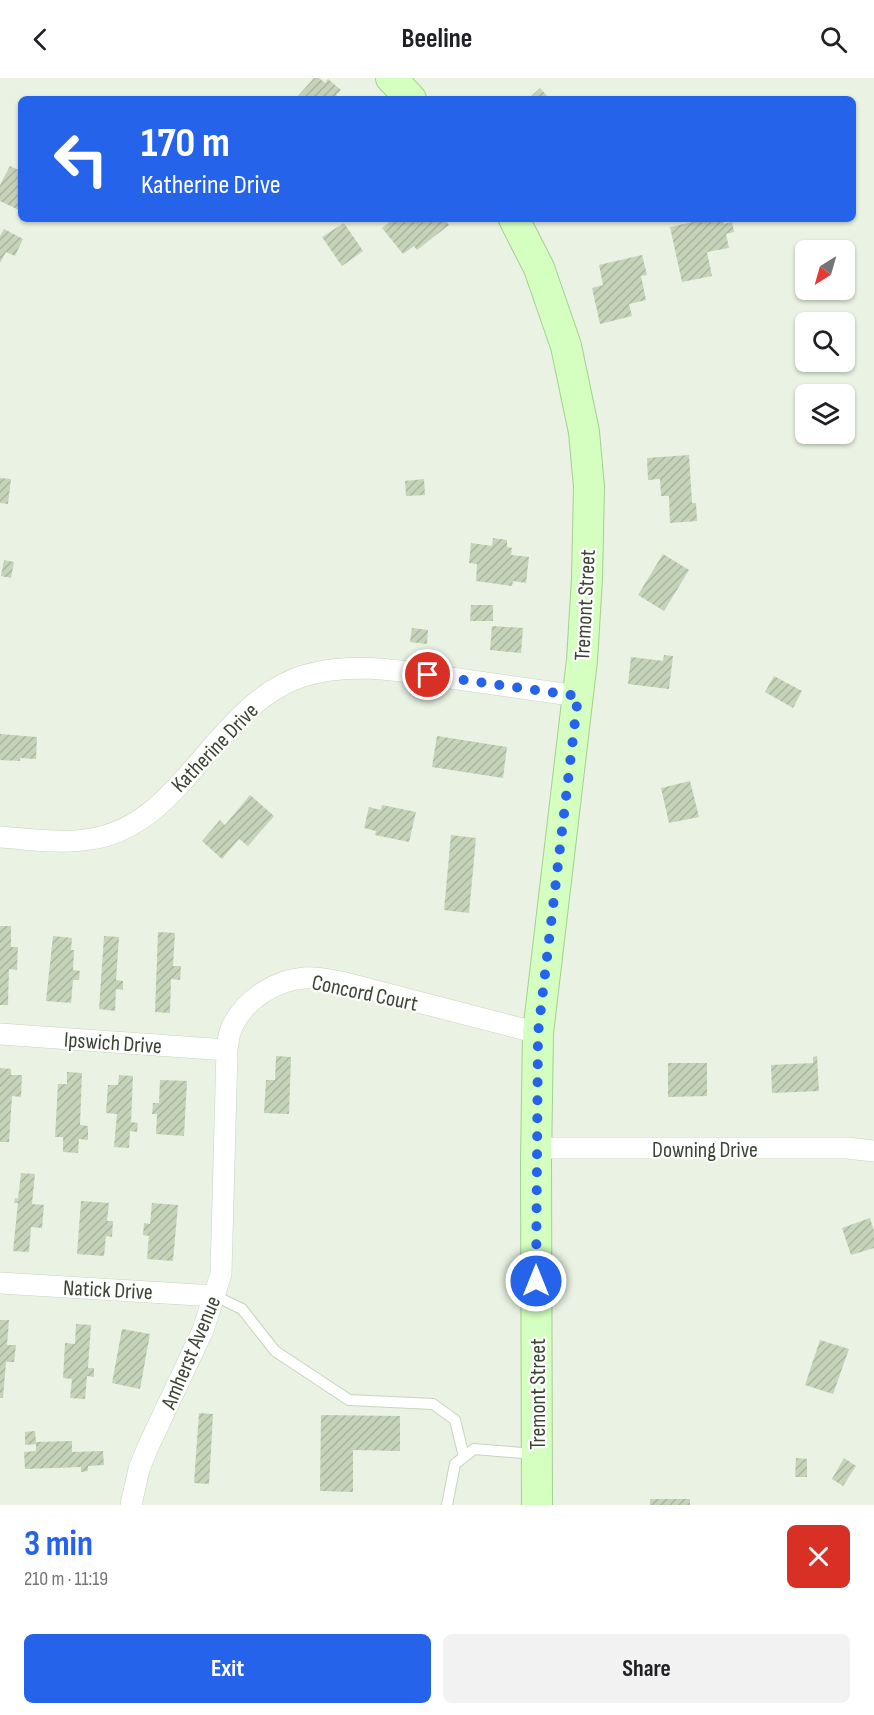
<!DOCTYPE html>
<meta charset="utf-8">
<style>
:root{--surface:#fff;--page:#f2f2f2;--text:#202124;--muted:#757577;--accent:#2563eb}
body{margin:0;font-family:"Sofia Sans Condensed",sans-serif;background:var(--page);color:var(--text);height:100vh;display:flex;flex-direction:column;font-size:22px;white-space:nowrap}
*{box-sizing:border-box;margin:0}
p{font-size:20px;color:var(--muted)}
.icon{flex:none;width:33px;height:33px;fill:none;stroke:currentColor;stroke-width:2;stroke-linecap:round;stroke-linejoin:round}
.map{position:relative;height:1427px;overflow:hidden}
.side{display:flex;flex-direction:column;background:var(--surface);flex:1}
.side>*{flex:none}
.guide{position:absolute;left:18px;top:18px;width:838px;height:126px;border-radius:9px;box-shadow:0 2px 4px #0004;background:#2563eb;color:#fff;overflow:hidden}
.needle{width:39px;rotate:217deg}
.buttons{position:absolute;left:795px;top:162px;display:grid;gap:12px}
.buttons a{display:grid;place-items:center;width:60px;height:60px;border-radius:9px;background:var(--surface);box-shadow:0 2px 4px #0004;font-size:30px}
.pin{position:absolute;display:grid;place-items:center;width:51px;height:51px;color:#fff;margin:-26px;border:3px solid #fff;border-radius:50%;box-shadow:0 2px 6px #0007}
.me{position:absolute;width:66px;margin:-33px;rotate:0deg;stroke-linejoin:round;filter:drop-shadow(0 0 4px #0008)}
.turn{display:flex;align-items:center;gap:21px;height:126px;padding:0 24px;font-size:27px}
.turn .icon{width:78px;height:78px;stroke-width:2.5}
.turn b{display:block;font-size:42px;line-height:51px}
.round{display:grid;place-items:center;flex:none;width:63px;height:63px;border-radius:9px;background:var(--page)}
.summary{display:flex;align-items:center;justify-content:space-between;height:102px;padding:0 24px}
h1{font-size:36px;font-weight:700;line-height:45px;color:var(--accent)}
.primary-button{display:flex;gap:12px;margin-top:auto;padding:12px 24px}
.primary-button a{flex:1;height:69px;border-radius:9px;background:var(--accent);color:#fff;font-size:24px;font-weight:700;line-height:69px;text-align:center}
.primary-button a+a{background:var(--page);color:var(--text)}
header{display:flex;justify-content:space-between;align-items:center;height:78px;padding:0 24px;background:var(--surface);font-size:27px;font-weight:700}
.map>svg:first-child{display:block}
</style>
<header><svg class="icon" aria-label="back" viewBox="0 0 24 24"><path d="M15 5l-7 7 7 7"/></svg>Beeline<svg class="icon" aria-label="search" viewBox="0 0 24 24"><circle cx="10" cy="10" r="6"/><path d="M15 15l6 6"/></svg></header>
<div class="map">
<svg width="874" height="1427" viewBox="0 0 874 1427">
<defs>
<pattern id="building-hatch" width="6" height="6" patternUnits="userSpaceOnUse" patternTransform="scale(1.5)"><rect width="6" height="6" fill="#c5d3b9"/><path d="M-1 1l2-2M0 6l6-6M5 7l2-2" fill="none" stroke="#aab6a0"/></pattern>
</defs>
<rect width="100%" height="100%" fill="#e9f2e3"/>
<path fill="url(#building-hatch)" d="M 314,0 L 319,0 L 325,5 L 328,1 L 341,12 L 336,17 L 340,21 L 298,21 L 297,19 Z
M 540,10 L 550,21 L 528,21 Z
M 10,88 L 21,93 L 21,133 L 0,123 L 0,107 Z
M 393,141 L 444,141 L 449,147 L 417,172 L 414,168 L 403,176 L 382,150 Z
M 707,141 L 723,141 L 724,146 L 732,144 L 734,154 L 726,156 L 729,170 L 707,174 L 712,198 L 682,204 L 670,149 Z
M 344,145 L 363,173 L 342,188 L 322,159 Z
M 4,151 L 23,161 L 15,178 L 6,174 L 0,185 L 0,158 Z
M 642,177 L 647,197 L 641,198 L 646,222 L 629,226 L 632,238 L 600,246 L 592,210 L 603,207 L 599,187 Z
M 689,377 L 692,425 L 696,425 L 697,443 L 670,445 L 669,418 L 661,418 L 660,401 L 648,402 L 647,380 Z
M 0,400 L 11,401 L 8,426 L 0,425 Z
M 424,401 L 425,417 L 406,418 L 405,403 Z
M 493,460 L 507,462 L 507,469 L 512,470 L 511,477 L 529,479 L 526,505 L 513,503 L 512,508 L 476,503 L 477,486 L 469,485 L 471,465 L 492,468 Z
M 663,476 L 689,492 L 664,533 L 638,517 Z
M 4,482 L 14,484 L 11,500 L 1,498 Z
M 471,527 L 493,527 L 493,543 L 470,543 Z
M 492,548 L 523,550 L 521,575 L 490,572 Z
M 412,550 L 428,552 L 427,566 L 410,564 Z
M 664,577 L 673,578 L 669,611 L 628,606 L 631,579 L 663,583 Z
M 774,598 L 802,613 L 793,630 L 765,614 Z
M 0,656 L 37,659 L 36,681 L 20,680 L 20,683 L 0,682 Z
M 437,658 L 507,669 L 503,700 L 432,689 Z
M 690,703 L 699,739 L 669,745 L 661,710 Z
M 250,717 L 274,738 L 248,768 L 239,761 L 222,781 L 202,763 L 220,742 L 225,747 Z
M 382,727 L 416,734 L 409,764 L 375,757 L 376,753 L 364,750 L 369,729 L 381,732 Z
M 451,757 L 476,760 L 469,835 L 444,832 Z
M 0,848 L 11,848 L 11,869 L 18,869 L 17,892 L 9,891 L 8,927 L 0,927 Z
M 158,854 L 175,855 L 173,888 L 181,888 L 180,902 L 171,901 L 170,935 L 155,934 Z
M 53,858 L 72,860 L 71,872 L 74,872 L 73,892 L 80,893 L 79,902 L 73,902 L 71,925 L 46,923 Z
M 104,858 L 119,859 L 116,902 L 123,903 L 123,912 L 116,911 L 115,933 L 99,931 Z
M 276,978 L 291,979 L 289,1036 L 264,1035 L 266,1002 L 275,1002 Z
M 817,978 L 819,1013 L 772,1015 L 771,987 L 813,985 L 813,979 Z
M 668,985 L 707,985 L 707,1018 L 668,1019 Z
M 0,990 L 11,991 L 11,997 L 22,997 L 21,1019 L 12,1018 L 9,1064 L 0,1064 Z
M 67,994 L 82,995 L 80,1047 L 88,1048 L 88,1062 L 79,1061 L 78,1075 L 63,1074 L 63,1059 L 55,1059 L 58,1006 L 67,1006 Z
M 119,997 L 133,998 L 131,1044 L 138,1045 L 137,1054 L 130,1053 L 129,1070 L 114,1069 L 117,1036 L 106,1035 L 108,1007 L 118,1007 Z
M 160,1002 L 187,1003 L 184,1058 L 156,1056 L 157,1036 L 152,1036 L 153,1025 L 159,1025 Z
M 21,1095 L 35,1096 L 32,1126 L 44,1127 L 42,1150 L 31,1149 L 29,1174 L 13,1173 L 18,1125 L 14,1125 L 15,1120 L 18,1121 Z
M 81,1123 L 109,1125 L 107,1143 L 113,1143 L 112,1159 L 106,1158 L 104,1178 L 77,1176 Z
M 152,1125 L 178,1127 L 173,1183 L 147,1181 L 149,1158 L 143,1157 L 144,1145 L 150,1146 Z
M 870,1140 L 874,1153 L 874,1170 L 851,1177 L 842,1150 Z
M 0,1242 L 9,1242 L 7,1267 L 16,1267 L 14,1284 L 6,1284 L 3,1320 L 0,1320 Z
M 76,1246 L 91,1247 L 88,1290 L 94,1290 L 94,1299 L 87,1298 L 85,1321 L 70,1320 L 72,1301 L 63,1300 L 65,1265 L 75,1266 Z
M 122,1251 L 150,1256 L 140,1311 L 112,1305 Z
M 820,1262 L 849,1271 L 833,1316 L 805,1307 Z
M 199,1335 L 213,1336 L 209,1406 L 194,1405 Z
M 321,1337 L 400,1338 L 400,1373 L 353,1372 L 353,1414 L 320,1413 Z
M 35,1353 L 36,1364 L 72,1363 L 72,1374 L 103,1373 L 104,1387 L 88,1388 L 88,1393 L 81,1394 L 81,1389 L 25,1391 L 24,1374 L 36,1373 L 36,1366 L 25,1367 L 25,1354 Z
M 796,1380 L 807,1381 L 807,1399 L 795,1399 Z
M 844,1380 L 856,1388 L 843,1408 L 832,1401 Z
M 650,1421 L 690,1421 L 690,1427 L 650,1427 Z"/>
<g fill="none" stroke-linecap="round" stroke-linejoin="round">
<g stroke="#c7d5bd" stroke-width="12">
<path id="service" d="M 215,1218 L 242,1231 L 275,1273 L 349,1322 L 433,1326 L 455,1342 L 464,1379
M 447,1427 L 455,1386 L 474,1371 L 534,1376"/>
</g>
<g stroke="#c7d5bd" stroke-width="22">
<path id="minor" d="M 0,759 C 30,761 61,766 91,761 C 184,747 214,627 303,598 C 352,583 402,593 451,600 C 493,606 535,612 578,618
M 0,956 L 227,972
M 536,1070 L 847,1070 L 874,1073
M 0,1205 L 215,1218
M 131,1427 L 139,1391 L 147,1371 L 203,1252 L 221,1196 L 227,972 C 228,963 229,953 234,945 C 247,921 276,902 304,900 C 316,899 329,902 341,904 L 538,955"/>
</g>
<g stroke="#a5cf90" stroke-width="32">
<path id="secondary" d="M 391,0 L 411,21
M 514,141 L 539,190 L 566,268 L 584,354 L 589,409 L 587,501 L 582,582 L 538,955 L 536,1084 L 537,1427"/>
</g>
<use href="#service" stroke="#fff" stroke-width="10"/>
<use href="#minor" stroke="#fff" stroke-width="21"/>
<use href="#secondary" stroke="#d4ffc0" stroke-width="30"/>
</g>
<g fill="none" stroke-linecap="round" stroke-linejoin="round">
<path stroke="#2563eb" stroke-width="10" stroke-dasharray="0 18" d="M 428,597 L 578,618 L 538,955 L 536,1203"/>
</g>
<g text-anchor="middle" stroke-width="4.5" stroke-linejoin="round" paint-order="stroke">
<g font-size="22" fill="#3b4333" stroke="#fff">
<text transform="translate(584 527) rotate(-87)" y="8">Tremont Street</text>
<text transform="translate(214 669) rotate(-46)" y="8">Katherine Drive</text>
<text transform="translate(365 914) rotate(12)" y="8">Concord Court</text>
<text transform="translate(113 964) rotate(4)" y="8">Ipswich Drive</text>
<text x="705" y="1079">Downing Drive</text>
<text transform="translate(108 1211) rotate(3)" y="8">Natick Drive</text>
<text transform="translate(190 1274) rotate(-67)" y="8">Amherst Avenue</text>
<text transform="translate(537 1316) rotate(-90)" y="8">Tremont Street</text>
</g>
</g>
</svg>
<div class="buttons">
<a><svg class="needle" viewBox="-14 -14 28 28"><path d="M0-13l5 13h-10z" fill="#e53935"/><path d="M0 13l5-13h-10z" fill="#757577"/></svg></a>
<a><svg class="icon" aria-label="search" viewBox="0 0 24 24"><circle cx="10" cy="10" r="6"/><path d="M15 15l6 6"/></svg></a>
<a><svg class="icon" aria-label="layers" viewBox="0 0 24 24"><path d="M12 4l9 5-9 5-9-5zM3 14l9 5 9-5"/></svg></a>
</div>
<div class="pin" style="left:428px;top:597px;background:#d93025"><svg class="icon" aria-label="arrive" viewBox="0 0 24 24"><path d="M6 21V4h12l-3 4 3 4H6"/></svg></div>
<svg class="me" style="left:536px;top:1203px" viewBox="-20 -20 40 40"><circle r="17" fill="#2563eb" stroke="#fff" stroke-width="3"/><path d="M0-11L8 9 0 5-8 9z" fill="#fff"/></svg>
<div class="guide">
<div class="turn"><svg class="icon" aria-label="left" viewBox="0 0 24 24"><path d="M17 20v-9H6M10 6l-5 5 5 5"/></svg><div><b>170 m</b>Katherine Drive</div></div>
</div>
</div>
<section class="side">
<div class="summary"><div><h1>3 min</h1><p>210 m · 11:19</p></div><a class="round" style="background:#d93025;color:#fff"><svg class="icon" aria-label="close" viewBox="0 0 24 24"><path d="M6 6l12 12M18 6L6 18"/></svg></a></div>
<div class="primary-button"><a>Exit</a><a>Share</a></div>
</section>
